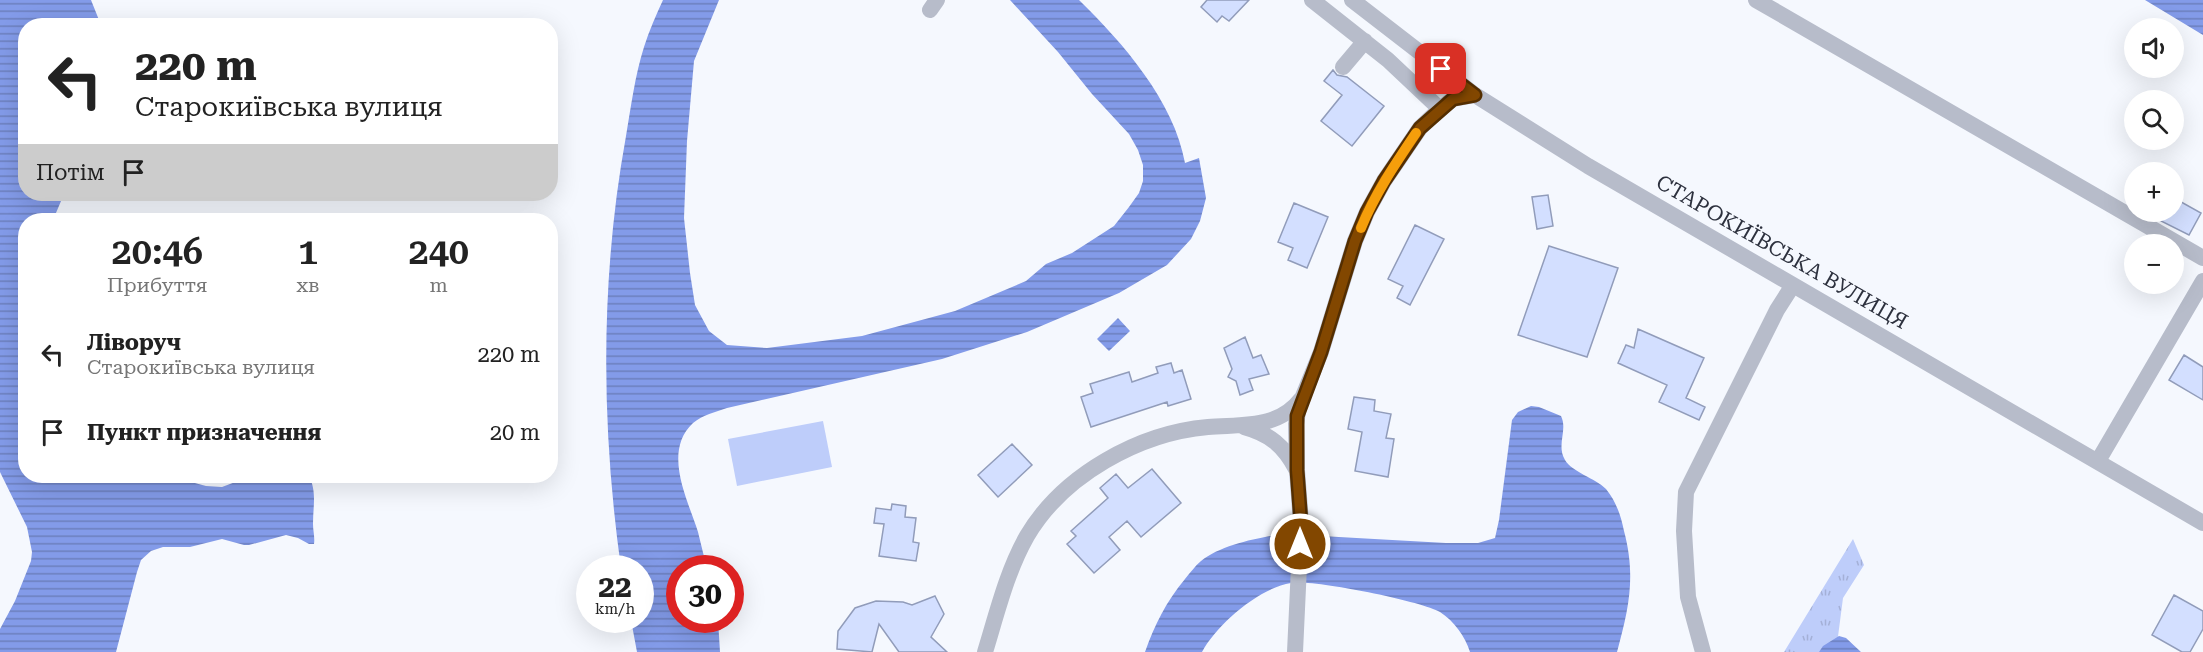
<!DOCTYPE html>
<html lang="uk">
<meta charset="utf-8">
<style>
:root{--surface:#fff;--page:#f6f6f6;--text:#222;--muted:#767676}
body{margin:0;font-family:"Roboto Serif",serif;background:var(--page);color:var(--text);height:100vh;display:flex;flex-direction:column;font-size:22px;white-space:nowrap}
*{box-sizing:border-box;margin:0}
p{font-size:20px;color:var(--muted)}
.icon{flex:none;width:33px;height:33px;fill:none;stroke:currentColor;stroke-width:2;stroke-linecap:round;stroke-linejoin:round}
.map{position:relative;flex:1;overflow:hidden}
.panel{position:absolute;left:18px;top:213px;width:540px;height:270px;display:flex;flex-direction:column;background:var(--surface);border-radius:24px;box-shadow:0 6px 24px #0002}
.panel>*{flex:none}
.guide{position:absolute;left:18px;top:18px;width:540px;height:183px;border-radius:24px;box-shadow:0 6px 24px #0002;background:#fff;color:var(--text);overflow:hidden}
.controls{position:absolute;left:2124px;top:18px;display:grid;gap:12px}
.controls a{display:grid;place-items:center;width:60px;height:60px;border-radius:50%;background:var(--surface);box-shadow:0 6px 24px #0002;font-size:30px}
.speed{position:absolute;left:576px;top:555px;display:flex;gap:12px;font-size:30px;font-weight:700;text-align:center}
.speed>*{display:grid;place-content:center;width:78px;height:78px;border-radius:50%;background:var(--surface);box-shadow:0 6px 24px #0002;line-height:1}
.speed small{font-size:15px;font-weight:400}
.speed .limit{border:9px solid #d22;background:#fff;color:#111}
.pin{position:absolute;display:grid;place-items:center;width:51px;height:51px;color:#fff;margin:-26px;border-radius:12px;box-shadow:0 3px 9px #0006}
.me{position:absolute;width:66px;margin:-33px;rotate:0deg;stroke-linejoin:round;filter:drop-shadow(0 0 4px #0008)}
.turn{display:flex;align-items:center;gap:21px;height:126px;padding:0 18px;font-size:27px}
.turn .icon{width:78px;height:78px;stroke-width:2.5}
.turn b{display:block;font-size:42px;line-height:51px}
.then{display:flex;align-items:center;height:57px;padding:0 18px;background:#0003;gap:12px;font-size:22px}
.eta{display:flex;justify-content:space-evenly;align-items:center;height:102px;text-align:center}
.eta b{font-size:36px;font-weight:600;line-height:42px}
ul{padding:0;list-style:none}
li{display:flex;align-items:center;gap:18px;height:78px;padding:0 18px}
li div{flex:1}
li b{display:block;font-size:22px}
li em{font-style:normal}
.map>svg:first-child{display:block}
</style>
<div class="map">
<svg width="2203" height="652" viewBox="0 0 2203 652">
<defs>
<pattern id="grass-tufts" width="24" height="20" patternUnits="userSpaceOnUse" patternTransform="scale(1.5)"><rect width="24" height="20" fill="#becdfa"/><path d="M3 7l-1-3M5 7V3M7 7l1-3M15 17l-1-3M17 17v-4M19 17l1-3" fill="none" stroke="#a4b0d7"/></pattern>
<pattern id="water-rules" width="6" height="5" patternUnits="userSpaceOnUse" patternTransform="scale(1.5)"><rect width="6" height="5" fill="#839be9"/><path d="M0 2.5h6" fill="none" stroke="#6c7fbe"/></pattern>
</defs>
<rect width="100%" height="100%" fill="#f5f8fe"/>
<path fill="url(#grass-tufts)" d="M 1853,539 L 1864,565 L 1843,598 L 1836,652 L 1784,652 Z"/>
<path fill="#becdfa" d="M 823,421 L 832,467 L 737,486 L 728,439 Z"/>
<path fill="url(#water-rules)" d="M 0,0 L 91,0 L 101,25 L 26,26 L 26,194 L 64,194 L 53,220 L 26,220 L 26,476 L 169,476 L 206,486 L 222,487 L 238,481 L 244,476 L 309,476 C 317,492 313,506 313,524 C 313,531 315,537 314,544 L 309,544 L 298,538 L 286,535 L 249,545 L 244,545 L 222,539 L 190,547 L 163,547 L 151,551 L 141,560 L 137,572 L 116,652 L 0,652 L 0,629 L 15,601 L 31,561 L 32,552 L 27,527 L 0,472 Z
M 663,0 L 719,0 L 694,61 L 687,141 L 684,218 L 690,273 L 695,305 L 709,331 L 727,345 L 767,348 L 862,336 L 955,311 L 1026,281 L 1046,264 L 1072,253 L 1114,226 L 1129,207 L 1139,193 L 1143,181 L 1143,165 L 1138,150 L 1129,134 L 1092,94 L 1058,52 L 1010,0 L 1079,0 C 1123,43 1174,101 1185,163 L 1199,158 L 1206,198 L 1200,221 L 1191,239 L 1167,265 L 1119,293 L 1027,332 L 942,359 L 727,408 C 715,412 703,415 693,423 C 662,452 688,500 698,532 C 701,544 704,557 707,568 L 680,568 L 680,620 L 718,620 L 720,652 L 637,652 L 631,620 L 640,620 L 640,568 L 621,568 C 601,425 600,279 626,136 C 631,107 635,75 644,47 C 649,31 656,15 663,0 Z
M 2145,0 L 2203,0 L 2203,35 Z
M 1118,318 L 1130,331 L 1109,351 L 1097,339 Z
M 1531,406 L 1539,407 L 1561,416 C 1568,430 1556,445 1565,460 C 1572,472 1595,478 1606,489 C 1616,501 1621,516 1624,531 C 1636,576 1629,608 1617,652 L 1470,652 C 1465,636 1454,621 1440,612 C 1421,601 1312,579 1291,583 C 1259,588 1217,624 1202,652 L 1145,652 C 1155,624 1166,602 1185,579 C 1190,573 1195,566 1201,561 C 1221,545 1260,537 1285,534 L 1446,543 L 1478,543 L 1495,538 L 1499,520 L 1512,420 L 1518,412 Z
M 1839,636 L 1846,638 L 1861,652 L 1819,652 L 1823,646 Z"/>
<path fill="#d3dfff" stroke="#919cba" stroke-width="1.5" d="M 1207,0 L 1249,0 L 1229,21 L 1222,16 L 1217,22 L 1201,7 Z
M 1333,70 L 1337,75 L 1347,77 L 1384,106 L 1352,146 L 1321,121 L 1342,95 L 1324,81 Z
M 1548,195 L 1553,226 L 1537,229 L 1532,197 Z
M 2174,198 L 2201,213 L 2189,235 L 2157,219 L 2161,212 L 2174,212 Z
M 1294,203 L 1328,217 L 1307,268 L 1288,260 L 1293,248 L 1278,242 Z
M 1415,225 L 1444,239 L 1410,305 L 1397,298 L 1403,286 L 1388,279 Z
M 1549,246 L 1618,268 L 1587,357 L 1518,335 Z
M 1638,329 L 1704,358 L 1686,398 L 1705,407 L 1699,420 L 1659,402 L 1667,385 L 1618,363 L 1626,345 L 1634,348 Z
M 1245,337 L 1253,358 L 1261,355 L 1269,374 L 1249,379 L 1253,390 L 1240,395 L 1236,381 L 1228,377 L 1232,369 L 1224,348 Z
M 2184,355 L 2203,367 L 2203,400 L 2169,380 Z
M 1171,363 L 1174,373 L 1182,370 L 1191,399 L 1168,406 L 1167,402 L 1091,427 L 1081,397 L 1093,393 L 1090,384 L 1129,372 L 1132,382 L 1158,373 L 1156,367 Z
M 1354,397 L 1375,400 L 1374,411 L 1391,414 L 1386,438 L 1394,439 L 1388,477 L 1355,471 L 1362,432 L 1348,429 Z
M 1012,444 L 1032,465 L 998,497 L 978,475 Z
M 1152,469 L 1181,503 L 1141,537 L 1127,521 L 1109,537 L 1120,550 L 1094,573 L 1067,544 L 1076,536 L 1071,531 L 1108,498 L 1100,488 L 1116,474 L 1128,488 Z
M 892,504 L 906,506 L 905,517 L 916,518 L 913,542 L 919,543 L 916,561 L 879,556 L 884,524 L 874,523 L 876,508 L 891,510 Z
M 2174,595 L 2203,611 L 2203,629 L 2190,652 L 2182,652 L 2152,635 Z
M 935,596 L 944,614 L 931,637 L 947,652 L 899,652 L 879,624 L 872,652 L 837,649 L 838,631 L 855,608 L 876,601 L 903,602 L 912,605 Z"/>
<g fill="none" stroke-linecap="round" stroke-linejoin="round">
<path stroke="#b7bcca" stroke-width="16" d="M 1312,0 L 1388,60 L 1440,109
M 1352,0 L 1475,95 L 1588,166 L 2203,523
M 1756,0 L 2203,258
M 930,10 L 937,0
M 1343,67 L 1365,41
M 1244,427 C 1270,434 1284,446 1296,469
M 2098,461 L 2203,281
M 985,652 C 997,613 1007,571 1027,536 C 1063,475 1139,433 1208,427 C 1242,424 1278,429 1301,399
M 1295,652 L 1301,523 L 1297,470 L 1296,424 L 1299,406 L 1321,352 L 1355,241 L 1367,212 L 1384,181 L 1420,128 L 1440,109 L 1453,99 L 1475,95
M 1703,652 L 1688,597 L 1684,531 L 1686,492 L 1777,310 L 1793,285"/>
</g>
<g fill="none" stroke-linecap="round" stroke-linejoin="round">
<g stroke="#542e00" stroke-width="15">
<path id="route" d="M 1300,544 L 1301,523 L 1297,470 L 1297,416 L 1321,352 L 1355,241 L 1367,212 L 1384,181 L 1420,128 L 1453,99 L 1475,95 L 1441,69"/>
</g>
<use href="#route" stroke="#824700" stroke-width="10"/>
<path stroke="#f59e0b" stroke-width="10" d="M 1361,228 C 1375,194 1395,164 1416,133"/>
</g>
<g text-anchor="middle" stroke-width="5" stroke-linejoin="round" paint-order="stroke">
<g font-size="21" fill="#2d313e" stroke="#f5f8fe">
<text transform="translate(1782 252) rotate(30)" y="7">СТАРОКИЇВСЬКА ВУЛИЦЯ</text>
</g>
</g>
</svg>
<div class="controls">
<a><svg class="icon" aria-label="sound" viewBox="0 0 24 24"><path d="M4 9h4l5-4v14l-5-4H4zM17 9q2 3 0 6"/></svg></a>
<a><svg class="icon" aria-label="search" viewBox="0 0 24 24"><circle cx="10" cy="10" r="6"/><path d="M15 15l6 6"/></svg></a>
<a>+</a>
<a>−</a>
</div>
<div class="speed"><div>22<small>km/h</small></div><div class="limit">30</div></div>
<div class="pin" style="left:1441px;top:69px;background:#d93025"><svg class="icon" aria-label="arrive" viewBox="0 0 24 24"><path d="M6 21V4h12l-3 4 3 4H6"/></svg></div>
<svg class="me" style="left:1300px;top:544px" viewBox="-20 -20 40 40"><circle r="17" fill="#824700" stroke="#fff" stroke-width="3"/><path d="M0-11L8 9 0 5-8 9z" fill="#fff"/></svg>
<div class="guide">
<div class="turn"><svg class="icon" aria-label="left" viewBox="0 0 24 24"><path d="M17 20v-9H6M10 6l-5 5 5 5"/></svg><div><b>220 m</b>Старокиївська вулиця</div></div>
<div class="then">Потім<svg class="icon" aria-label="arrive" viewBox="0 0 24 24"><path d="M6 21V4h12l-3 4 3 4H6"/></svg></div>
</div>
<section class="panel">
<div class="eta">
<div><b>20:46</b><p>Прибуття</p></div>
<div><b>1</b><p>хв</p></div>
<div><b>240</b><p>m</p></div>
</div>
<ul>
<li><svg class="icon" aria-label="left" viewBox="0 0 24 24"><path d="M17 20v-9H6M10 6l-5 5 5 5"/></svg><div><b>Ліворуч</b><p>Старокиївська вулиця</p></div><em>220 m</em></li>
<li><svg class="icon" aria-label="arrive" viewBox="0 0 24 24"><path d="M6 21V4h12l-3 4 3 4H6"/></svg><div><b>Пункт призначення</b></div><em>20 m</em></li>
</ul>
</section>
</div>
